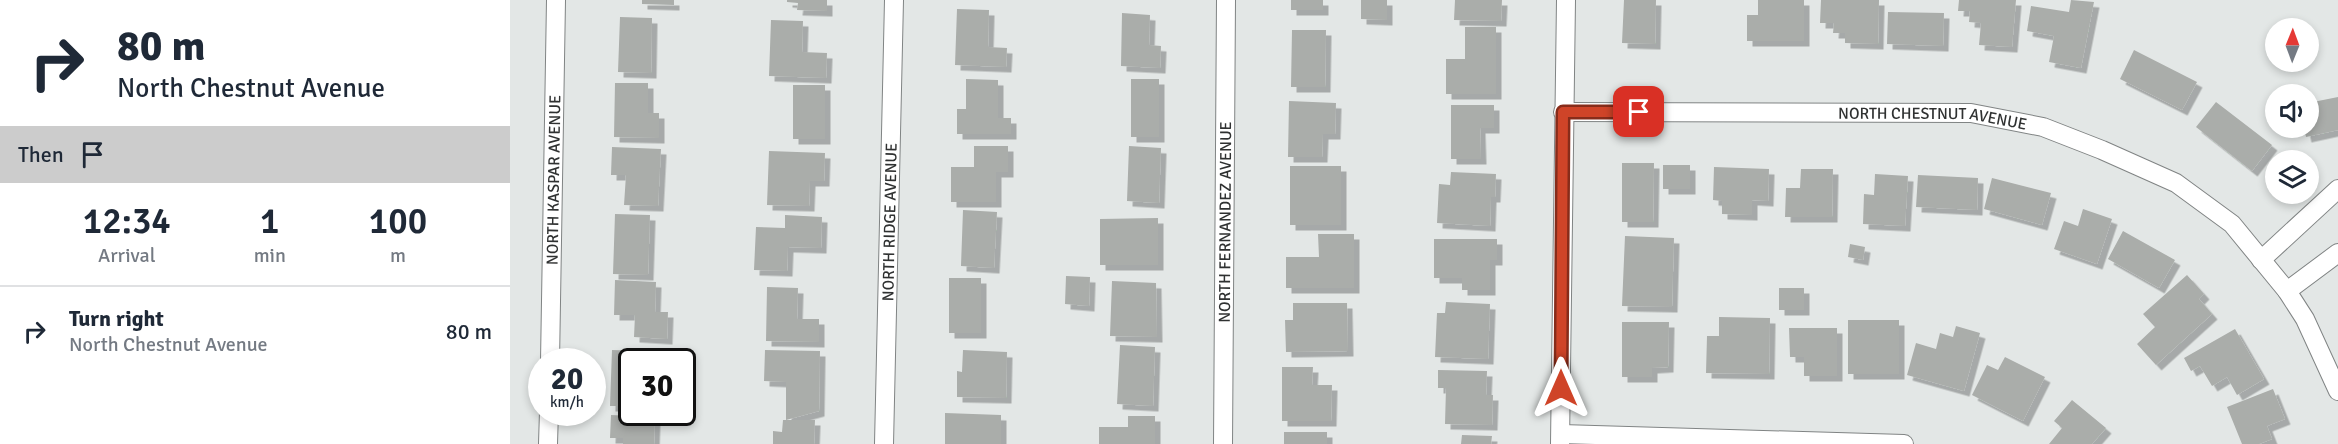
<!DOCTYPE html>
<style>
:root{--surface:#fff;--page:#f2f2f3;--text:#1f2937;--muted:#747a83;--line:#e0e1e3}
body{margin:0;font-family:Signika,sans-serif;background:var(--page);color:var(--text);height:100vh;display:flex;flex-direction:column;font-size:22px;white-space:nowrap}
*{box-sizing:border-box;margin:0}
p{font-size:20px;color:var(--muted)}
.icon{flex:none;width:33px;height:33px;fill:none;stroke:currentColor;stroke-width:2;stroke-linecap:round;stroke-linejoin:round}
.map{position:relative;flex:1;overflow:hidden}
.panel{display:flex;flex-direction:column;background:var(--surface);width:510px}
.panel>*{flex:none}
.guide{background:#fff;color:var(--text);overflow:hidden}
.needle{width:39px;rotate:1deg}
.buttons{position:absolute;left:1755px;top:18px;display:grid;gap:12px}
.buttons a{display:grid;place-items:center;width:54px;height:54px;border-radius:50%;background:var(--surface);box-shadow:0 3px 9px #0003;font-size:30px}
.speed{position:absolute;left:18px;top:348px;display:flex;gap:12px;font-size:30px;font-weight:700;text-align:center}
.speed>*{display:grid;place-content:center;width:78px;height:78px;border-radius:50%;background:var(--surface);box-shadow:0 3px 9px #0003;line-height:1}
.speed small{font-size:15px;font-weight:400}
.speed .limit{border:3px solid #111;border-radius:9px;background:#fff;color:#111}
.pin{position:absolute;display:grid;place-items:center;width:51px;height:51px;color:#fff;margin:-26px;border-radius:12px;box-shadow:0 3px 9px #0006}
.me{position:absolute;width:66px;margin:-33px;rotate:0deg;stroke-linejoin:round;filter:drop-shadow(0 0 4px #0008)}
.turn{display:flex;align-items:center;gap:21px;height:126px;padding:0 18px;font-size:27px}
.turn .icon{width:78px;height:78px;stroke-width:2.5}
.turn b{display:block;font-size:42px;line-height:51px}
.then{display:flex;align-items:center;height:57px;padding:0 18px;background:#0003;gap:12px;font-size:22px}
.eta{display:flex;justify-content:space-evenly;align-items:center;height:102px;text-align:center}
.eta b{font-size:36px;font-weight:600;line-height:42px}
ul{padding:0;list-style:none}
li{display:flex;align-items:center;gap:18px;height:90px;padding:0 18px;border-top:2px solid var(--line)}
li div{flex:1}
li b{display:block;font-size:22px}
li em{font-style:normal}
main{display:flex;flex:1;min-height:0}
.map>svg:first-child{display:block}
</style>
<main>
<section class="panel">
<div class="guide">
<div class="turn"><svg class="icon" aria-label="right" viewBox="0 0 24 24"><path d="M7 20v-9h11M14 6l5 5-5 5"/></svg><div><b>80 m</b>North Chestnut Avenue</div></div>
<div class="then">Then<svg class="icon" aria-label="arrive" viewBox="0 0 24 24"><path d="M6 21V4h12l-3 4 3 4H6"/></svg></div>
</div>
<div class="eta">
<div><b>12:34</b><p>Arrival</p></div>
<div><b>1</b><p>min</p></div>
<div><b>100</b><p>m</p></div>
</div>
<ul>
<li><svg class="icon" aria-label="right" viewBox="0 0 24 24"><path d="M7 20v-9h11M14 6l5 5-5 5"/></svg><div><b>Turn right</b><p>North Chestnut Avenue</p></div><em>80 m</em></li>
</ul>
</section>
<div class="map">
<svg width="1828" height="444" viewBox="0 0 1828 444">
<defs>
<filter id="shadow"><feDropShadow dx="5.5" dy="5.5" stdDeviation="0" flood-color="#0004"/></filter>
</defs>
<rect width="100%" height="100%" fill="#e3e7e6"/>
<path fill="#aaadaa" filter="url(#shadow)" d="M 132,0 L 164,0 L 164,5 L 132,4 Z
M 277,0 L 317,0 L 317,11 L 287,10 L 288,3 L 277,2 Z
M 781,0 L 813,0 L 813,10 L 781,10 Z
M 851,0 L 877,0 L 877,20 L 851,19 Z
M 945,0 L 992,0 L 991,21 L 944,20 Z
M 1114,0 L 1146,0 L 1145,44 L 1112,43 Z
M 1248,0 L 1294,0 L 1294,41 L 1237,41 L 1237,15 L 1248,15 Z
M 1311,0 L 1369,0 L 1368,44 L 1335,43 L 1335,33 L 1323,33 L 1324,23 L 1310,23 Z
M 1449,0 L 1506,0 L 1502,47 L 1469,45 L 1471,23 L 1459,22 L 1460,11 L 1448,11 Z
M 1561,0 L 1584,2 L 1571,68 L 1539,62 L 1544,36 L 1517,31 L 1521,6 L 1559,12 Z
M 447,9 L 479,10 L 478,47 L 497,48 L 496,67 L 445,65 Z
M 1378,12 L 1434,13 L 1433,46 L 1377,44 Z
M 612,13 L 640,15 L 639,45 L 651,46 L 650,68 L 611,66 Z
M 110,17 L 142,18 L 141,73 L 108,72 Z
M 261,20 L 293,21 L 292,52 L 317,53 L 316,78 L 259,76 Z
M 955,27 L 986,27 L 986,94 L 936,94 L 936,59 L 955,59 Z
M 782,30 L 816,30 L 815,87 L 781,87 Z
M 1624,50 L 1687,82 L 1672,110 L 1610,79 Z
M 456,79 L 488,80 L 488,118 L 501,118 L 501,134 L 447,134 L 447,109 L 456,109 Z
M 621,79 L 649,79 L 649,137 L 621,137 Z
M 105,83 L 138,83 L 138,113 L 149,113 L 149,138 L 104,137 Z
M 283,85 L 315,85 L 315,139 L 283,139 Z
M 1828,97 L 1828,130 L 1796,137 L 1794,128 L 1798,128 L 1798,103 Z
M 779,101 L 826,103 L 825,134 L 813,134 L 812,157 L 778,157 Z
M 1706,102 L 1762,145 L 1742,171 L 1686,127 Z
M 941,105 L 984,105 L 984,128 L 970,128 L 971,159 L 941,159 Z
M 464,146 L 498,146 L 498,172 L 486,172 L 486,202 L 441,202 L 441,167 L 464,167 Z
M 619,146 L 651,148 L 649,203 L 617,201 Z
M 102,147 L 151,149 L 148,206 L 114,205 L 116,175 L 101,175 Z
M 259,151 L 315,153 L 314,181 L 300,181 L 299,206 L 257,205 Z
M 1112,163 L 1144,163 L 1143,222 L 1112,222 Z
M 1153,165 L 1180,165 L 1180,189 L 1153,189 Z
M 780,166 L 831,166 L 831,225 L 780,225 Z
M 1204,167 L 1259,169 L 1258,201 L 1242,200 L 1242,215 L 1212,214 L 1212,201 L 1203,200 Z
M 1291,169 L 1323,169 L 1322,217 L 1275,217 L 1276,188 L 1290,188 Z
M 941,172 L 986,174 L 985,197 L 981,197 L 980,226 L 927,223 L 929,184 L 940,185 Z
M 1365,174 L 1398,176 L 1395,226 L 1353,224 L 1354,194 L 1364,195 Z
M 1408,175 L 1468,178 L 1467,210 L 1406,207 Z
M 1482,178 L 1541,193 L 1532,225 L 1474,209 Z
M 1573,209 L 1602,219 L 1587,264 L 1544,249 L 1554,221 L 1568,226 Z
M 453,210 L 487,212 L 484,268 L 451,266 Z
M 105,214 L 140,215 L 138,275 L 103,274 Z
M 275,215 L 312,217 L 311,248 L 278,247 L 277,271 L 244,270 L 246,227 L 275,228 Z
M 648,218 L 648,265 L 590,265 L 590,219 Z
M 1613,231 L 1665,260 L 1649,288 L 1598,259 Z
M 808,234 L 844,234 L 844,288 L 776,288 L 776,257 L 809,257 Z
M 1115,236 L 1164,238 L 1162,307 L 1112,306 Z
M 924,239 L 987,239 L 987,260 L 980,260 L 980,290 L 952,290 L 952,278 L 924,278 Z
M 1340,244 L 1355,247 L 1353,260 L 1338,257 Z
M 1677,275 L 1694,294 L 1689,299 L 1702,314 L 1646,365 L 1627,344 L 1645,327 L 1633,314 Z
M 556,276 L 580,277 L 579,306 L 555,304 Z
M 439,278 L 471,278 L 471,333 L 439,333 Z
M 105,280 L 146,282 L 145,312 L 158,312 L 157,339 L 124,337 L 125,315 L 104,315 Z
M 602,281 L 646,283 L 647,337 L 600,336 Z
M 257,287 L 288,288 L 287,319 L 309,319 L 309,342 L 256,341 Z
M 1269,288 L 1294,288 L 1294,310 L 1269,310 Z
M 936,302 L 980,304 L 978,359 L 925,357 L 927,313 L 935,313 Z
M 783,303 L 837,303 L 838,351 L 776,352 L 775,320 L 783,320 Z
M 1209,317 L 1260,318 L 1259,374 L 1196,373 L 1197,336 L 1209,336 Z
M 1338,320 L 1389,320 L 1389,374 L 1338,374 Z
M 1112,322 L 1159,322 L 1158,367 L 1142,368 L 1142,377 L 1112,377 Z
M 1446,326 L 1470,333 L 1454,391 L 1397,375 L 1406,343 L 1426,349 L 1430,333 L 1443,337 Z
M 1279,328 L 1327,328 L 1327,376 L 1294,376 L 1294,357 L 1280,357 Z
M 1725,329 L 1754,379 L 1727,395 L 1717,377 L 1702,386 L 1690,366 L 1681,371 L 1674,358 Z
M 610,345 L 645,347 L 643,406 L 607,404 Z
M 102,350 L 133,351 L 132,362 L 122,362 L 122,406 L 100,406 Z
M 255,350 L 310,351 L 309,411 L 276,420 L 276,382 L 254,381 Z
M 453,350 L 497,352 L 496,398 L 447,397 L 447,371 L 452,372 Z
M 1495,357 L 1535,377 L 1513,421 L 1462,395 L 1477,365 L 1488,370 Z
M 772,367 L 803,367 L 802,385 L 822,385 L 821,421 L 772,421 Z
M 928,370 L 977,371 L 976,395 L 983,395 L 982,425 L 935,424 L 936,388 L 928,388 Z
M 1763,389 L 1775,419 L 1757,426 L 1762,439 L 1749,444 L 1732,444 L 1717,407 Z
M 1562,400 L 1596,428 L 1582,444 L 1539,444 L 1552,428 L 1544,421 Z
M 435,413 L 491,415 L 491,444 L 435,444 Z
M 101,415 L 145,417 L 144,444 L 113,444 L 113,438 L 100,438 Z
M 618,416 L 645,416 L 645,444 L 589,444 L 589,427 L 618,427 Z
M 273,420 L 305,420 L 304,444 L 263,444 L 263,431 L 272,432 Z
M 774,432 L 817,432 L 817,444 L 774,444 Z
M 952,435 L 982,436 L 981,444 L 951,444 Z"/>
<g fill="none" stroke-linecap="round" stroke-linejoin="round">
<g stroke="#808484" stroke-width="20">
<g id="street">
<path id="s1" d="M 1053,112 L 1461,113 L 1533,127 L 1592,150 L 1666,183 L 1722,224 L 1777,291 L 1795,319 L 1828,391"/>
<path d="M 1751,260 L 1828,189"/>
<path d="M 1777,291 L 1828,253"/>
<path id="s2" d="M 40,362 L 46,0"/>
<path d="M 1051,434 L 1394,444"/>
<path d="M 38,444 L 39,412"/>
<path id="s3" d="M 374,444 L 384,0"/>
<path id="s4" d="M 713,444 L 716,0"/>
<path d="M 1050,444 L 1056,0"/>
</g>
</g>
<use href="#street" stroke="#fff" stroke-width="18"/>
</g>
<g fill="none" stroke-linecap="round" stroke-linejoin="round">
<g stroke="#872c1a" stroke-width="15">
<path id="route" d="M 1051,388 L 1053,112 L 1129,112"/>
</g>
<use href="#route" stroke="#cf4428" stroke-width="10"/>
</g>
<g text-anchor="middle" stroke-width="6" stroke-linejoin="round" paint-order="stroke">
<g font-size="16" fill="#2f3131" stroke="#fff">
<text dy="6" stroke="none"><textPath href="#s1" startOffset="370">NORTH CHESTNUT AVENUE</textPath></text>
<text dy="6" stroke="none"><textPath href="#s2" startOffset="182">NORTH KASPAR AVENUE</textPath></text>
<text dy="6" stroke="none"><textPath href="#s3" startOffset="222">NORTH RIDGE AVENUE</textPath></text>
<text dy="6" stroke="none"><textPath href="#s4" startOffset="222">NORTH FERNANDEZ AVENUE</textPath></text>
</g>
</g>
</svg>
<div class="buttons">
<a><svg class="needle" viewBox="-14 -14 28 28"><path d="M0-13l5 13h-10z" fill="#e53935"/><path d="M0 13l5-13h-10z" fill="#747a83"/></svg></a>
<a><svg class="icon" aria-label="sound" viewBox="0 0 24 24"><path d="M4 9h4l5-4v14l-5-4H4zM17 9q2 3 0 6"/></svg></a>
<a><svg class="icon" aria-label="layers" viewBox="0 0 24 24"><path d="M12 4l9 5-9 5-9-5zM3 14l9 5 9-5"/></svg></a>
</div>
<div class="speed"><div>20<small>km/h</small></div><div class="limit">30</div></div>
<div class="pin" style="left:1129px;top:112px;background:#d93025"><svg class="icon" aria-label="arrive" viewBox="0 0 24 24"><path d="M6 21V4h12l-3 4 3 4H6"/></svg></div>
<svg class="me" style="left:1051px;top:388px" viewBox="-20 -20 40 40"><path d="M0-17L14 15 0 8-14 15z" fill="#cf4428" stroke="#fff" stroke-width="4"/></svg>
</div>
</main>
